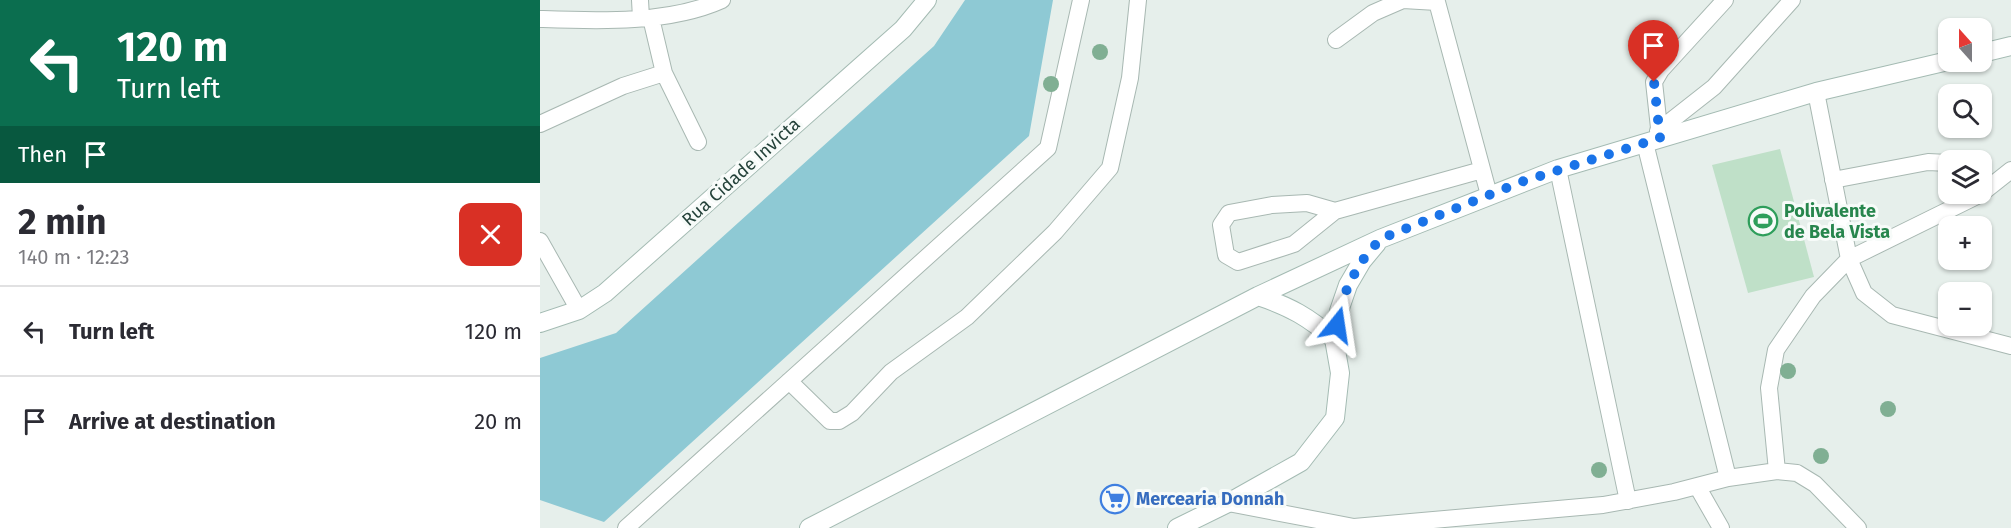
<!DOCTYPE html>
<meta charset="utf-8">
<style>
:root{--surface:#fff;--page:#f7f7f7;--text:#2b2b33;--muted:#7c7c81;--line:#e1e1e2}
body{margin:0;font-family:"Fira Sans",sans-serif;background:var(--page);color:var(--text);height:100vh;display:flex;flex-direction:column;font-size:22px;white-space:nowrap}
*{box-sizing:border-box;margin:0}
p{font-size:20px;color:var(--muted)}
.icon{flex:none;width:33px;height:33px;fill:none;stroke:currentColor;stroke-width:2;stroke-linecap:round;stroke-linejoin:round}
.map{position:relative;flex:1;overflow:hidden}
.panel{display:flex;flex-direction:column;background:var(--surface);width:540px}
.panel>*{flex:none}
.hud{background:#0b6e4f;color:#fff;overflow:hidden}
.needle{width:39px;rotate:339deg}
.tools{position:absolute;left:1398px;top:18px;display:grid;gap:12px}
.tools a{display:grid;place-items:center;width:54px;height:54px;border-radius:12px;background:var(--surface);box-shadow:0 2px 4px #0004;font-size:30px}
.pin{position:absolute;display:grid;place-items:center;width:51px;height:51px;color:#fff;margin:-62px -26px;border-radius:50% 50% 50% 0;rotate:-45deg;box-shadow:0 0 6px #0007}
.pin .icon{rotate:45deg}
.me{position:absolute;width:66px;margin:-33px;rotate:15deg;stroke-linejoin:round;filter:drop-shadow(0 0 4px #0008)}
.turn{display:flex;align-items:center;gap:21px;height:126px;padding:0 18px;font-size:27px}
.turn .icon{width:78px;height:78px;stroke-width:2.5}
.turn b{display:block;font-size:42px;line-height:51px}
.then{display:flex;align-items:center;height:57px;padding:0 18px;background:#0003;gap:12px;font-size:22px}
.round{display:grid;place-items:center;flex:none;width:63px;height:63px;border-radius:12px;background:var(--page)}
.head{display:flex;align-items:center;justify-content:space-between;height:102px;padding:0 18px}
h1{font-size:36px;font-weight:700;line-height:45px}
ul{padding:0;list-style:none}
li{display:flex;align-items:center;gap:18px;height:90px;padding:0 18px;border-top:2px solid var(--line)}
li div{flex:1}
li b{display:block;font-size:22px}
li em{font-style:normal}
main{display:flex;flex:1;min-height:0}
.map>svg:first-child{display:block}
</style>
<main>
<section class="panel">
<div class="hud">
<div class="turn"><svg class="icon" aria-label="left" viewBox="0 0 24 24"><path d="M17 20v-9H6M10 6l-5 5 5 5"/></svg><div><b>120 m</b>Turn left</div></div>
<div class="then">Then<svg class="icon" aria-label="arrive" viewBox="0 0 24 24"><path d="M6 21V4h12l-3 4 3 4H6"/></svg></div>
</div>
<div class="head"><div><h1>2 min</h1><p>140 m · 12:23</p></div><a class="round" style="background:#d93025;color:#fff"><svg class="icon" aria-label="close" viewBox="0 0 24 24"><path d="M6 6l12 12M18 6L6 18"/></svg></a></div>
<ul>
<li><svg class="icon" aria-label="left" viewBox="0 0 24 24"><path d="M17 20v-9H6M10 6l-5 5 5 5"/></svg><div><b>Turn left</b></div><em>120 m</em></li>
<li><svg class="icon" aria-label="arrive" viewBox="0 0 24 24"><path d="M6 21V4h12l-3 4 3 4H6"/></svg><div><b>Arrive at destination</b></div><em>20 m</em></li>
</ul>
</section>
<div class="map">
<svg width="1471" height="528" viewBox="0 0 1471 528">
<rect width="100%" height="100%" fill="#e6efeb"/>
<path fill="#bfe0c8" d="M 1240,149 L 1274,277 L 1208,293 L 1172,165 Z"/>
<path fill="#8ec9d4" d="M 425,0 L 513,0 L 489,136 L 64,522 L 0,500 L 0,358 L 76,333 L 394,46 Z"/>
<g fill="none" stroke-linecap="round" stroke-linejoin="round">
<g stroke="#a8b8b2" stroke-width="18">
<path id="street" d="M 100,0 L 101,18
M 111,18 L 124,73 L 158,142
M 0,19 C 57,21 129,24 182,0
M 796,40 L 833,13 L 863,0 L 897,2 L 949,195
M 1276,92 L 1309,259 L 1324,293 L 1352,315 L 1471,346
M 0,124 L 83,86 L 124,73
M 1118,131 L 1174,87 L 1252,0
M 1120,137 L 1114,82 L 1121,70 L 1185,0
M 1105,143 L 1188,478
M 1018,169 L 1088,501
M 1293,180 L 1388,162 L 1408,163
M 1442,193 L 1471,170
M 795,211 L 767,203 L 732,205 L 689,213 L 681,225 L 686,255 L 698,262 L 754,244 L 795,211 L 942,170
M 0,241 L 39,310
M 249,381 L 290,421 L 299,421 L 312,413 L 351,372 L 427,317 L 515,232 L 570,168 L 590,78 L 598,0
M 1237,471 L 1229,388 L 1236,350 L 1273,296 L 1309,259 L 1441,194
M 1157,486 L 1181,528
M 688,503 L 814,527 L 1063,505 L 1134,492 L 1188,478 L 1237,471 L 1257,473 L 1275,484 L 1318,528
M 86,528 L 508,148 L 541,0"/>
</g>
<g stroke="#a4bbb3" stroke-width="20">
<path id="secondary" d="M 1442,53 L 1471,46
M 718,296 C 751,307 768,317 794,339
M 0,323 L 39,310 L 65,293 L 363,29 L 387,0
M 269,528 L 718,296 L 840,239 L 1018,169 L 1276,92 L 1408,61
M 637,528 L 688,503 L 761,462 L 795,418 L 800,373 L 794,339 L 799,311 L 808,285 L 822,261 L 837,243"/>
</g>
<use href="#street" stroke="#fff" stroke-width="16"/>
<use href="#secondary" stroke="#fff" stroke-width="18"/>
</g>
<g fill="#80af93">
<circle cx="560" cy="52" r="8"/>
<circle cx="511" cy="84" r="8"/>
<circle cx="1248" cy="371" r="8"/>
<circle cx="1348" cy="409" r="8"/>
<circle cx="1281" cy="456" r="8"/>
<circle cx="1059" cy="470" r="8"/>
</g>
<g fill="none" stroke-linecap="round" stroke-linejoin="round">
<path stroke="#1a73e8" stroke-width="10" stroke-dasharray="0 18" d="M 797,325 L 808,285 L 822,261 L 840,239 L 981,182 L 1120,138 L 1114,82"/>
</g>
<defs>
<g id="stadium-ring" transform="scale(1.5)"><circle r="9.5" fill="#f7fbf9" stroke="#2e9e5b" stroke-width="1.5"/><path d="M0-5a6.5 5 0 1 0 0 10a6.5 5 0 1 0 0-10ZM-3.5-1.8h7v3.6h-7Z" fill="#2e9e5b"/></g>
<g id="supermarket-ring" transform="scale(1.5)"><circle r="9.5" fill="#f7fbf9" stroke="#3f7fe0" stroke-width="1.5"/><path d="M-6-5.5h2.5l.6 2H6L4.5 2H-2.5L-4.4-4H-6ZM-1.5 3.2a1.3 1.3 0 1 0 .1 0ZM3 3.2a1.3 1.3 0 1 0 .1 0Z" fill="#3f7fe0"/></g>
</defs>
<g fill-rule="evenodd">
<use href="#stadium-ring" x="1223" y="221"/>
<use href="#supermarket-ring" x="575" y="499"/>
</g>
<g text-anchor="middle" stroke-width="6" stroke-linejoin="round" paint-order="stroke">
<g font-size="18" fill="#24423a" stroke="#f7fbf9">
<text transform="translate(201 172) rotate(-42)" y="6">Rua Cidade Invicta</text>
</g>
<g font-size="18" font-weight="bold" fill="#27864d" stroke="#f7fbf9" text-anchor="start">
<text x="1244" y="217">Polivalente<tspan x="1244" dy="21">de Bela Vista</tspan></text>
</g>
<g font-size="18" font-weight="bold" fill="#366cbe" stroke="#f7fbf9" text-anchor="start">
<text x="596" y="505">Mercearia Donnah</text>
</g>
</g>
</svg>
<div class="tools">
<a><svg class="needle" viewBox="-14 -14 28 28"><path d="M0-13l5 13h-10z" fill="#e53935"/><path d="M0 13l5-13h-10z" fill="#7c7c81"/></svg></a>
<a><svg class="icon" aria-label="search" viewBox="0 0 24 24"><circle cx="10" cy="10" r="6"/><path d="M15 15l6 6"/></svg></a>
<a><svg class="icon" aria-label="layers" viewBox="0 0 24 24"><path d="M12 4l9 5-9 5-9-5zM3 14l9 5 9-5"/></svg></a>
<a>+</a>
<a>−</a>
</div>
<div class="pin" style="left:1114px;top:82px;background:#d93025"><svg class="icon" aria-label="arrive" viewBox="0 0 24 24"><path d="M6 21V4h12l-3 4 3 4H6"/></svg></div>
<svg class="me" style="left:797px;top:325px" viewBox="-20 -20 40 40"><path d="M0-17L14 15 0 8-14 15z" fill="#1a73e8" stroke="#fff" stroke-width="4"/></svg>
</div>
</main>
